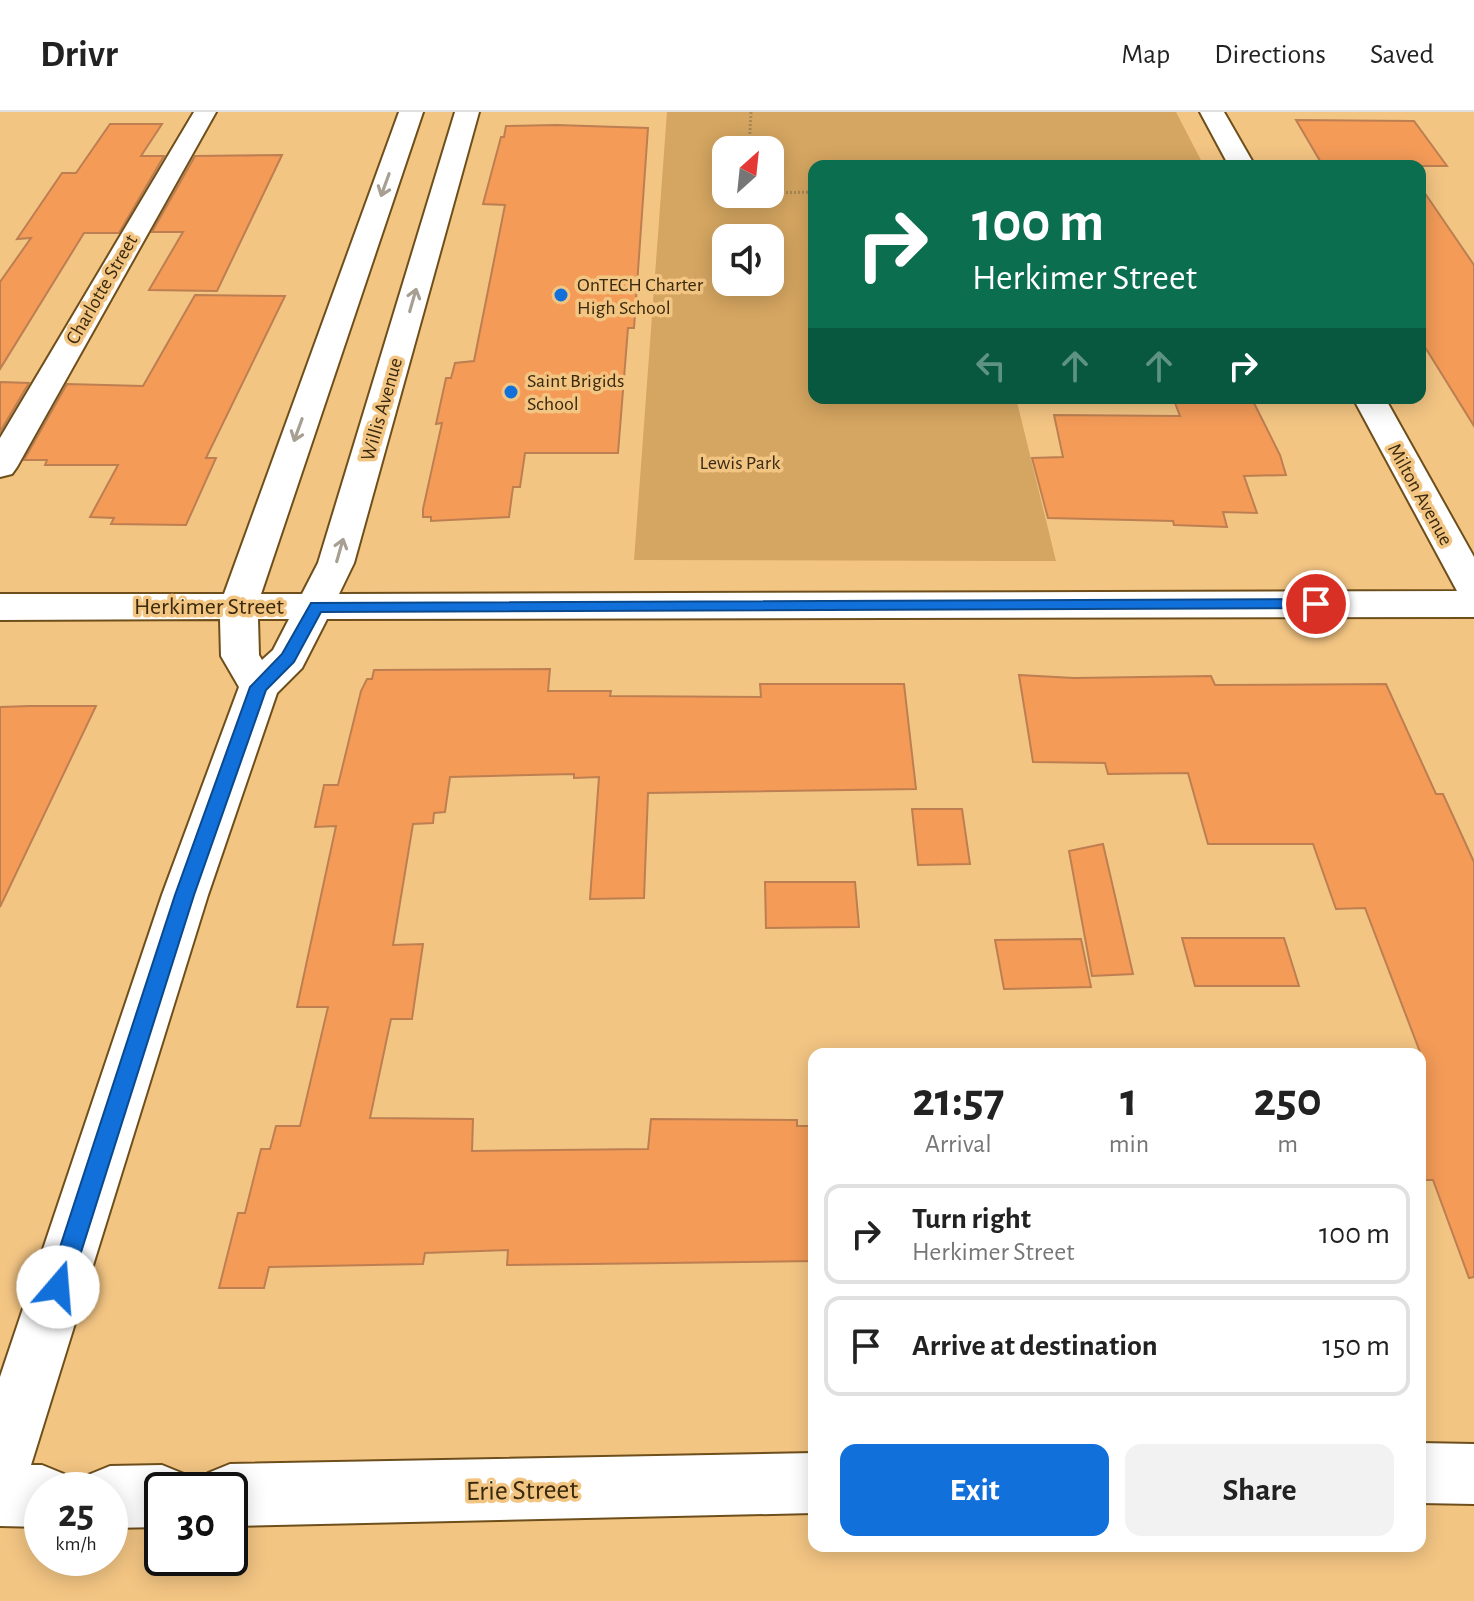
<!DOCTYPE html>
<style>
:root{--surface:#fff;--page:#f2f2f2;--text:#222;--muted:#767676;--line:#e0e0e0;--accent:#1170d9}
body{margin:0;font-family:"Alegreya Sans",sans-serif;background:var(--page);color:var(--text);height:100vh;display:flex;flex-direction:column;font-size:30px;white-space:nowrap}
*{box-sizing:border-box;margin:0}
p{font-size:26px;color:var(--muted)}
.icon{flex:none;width:44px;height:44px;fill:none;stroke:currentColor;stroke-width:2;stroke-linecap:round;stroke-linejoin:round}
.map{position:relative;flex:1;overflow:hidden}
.sheet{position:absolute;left:808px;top:936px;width:618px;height:504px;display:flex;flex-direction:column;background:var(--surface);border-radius:16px;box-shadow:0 4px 20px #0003}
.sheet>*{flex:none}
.guide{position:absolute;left:808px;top:48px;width:618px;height:244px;border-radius:16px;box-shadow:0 4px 20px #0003;background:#0b6e4f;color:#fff;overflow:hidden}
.needle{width:52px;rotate:27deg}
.tools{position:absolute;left:712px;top:24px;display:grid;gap:16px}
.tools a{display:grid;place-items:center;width:72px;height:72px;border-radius:16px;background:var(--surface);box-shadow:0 4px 20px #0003;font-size:40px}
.speed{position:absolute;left:24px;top:1360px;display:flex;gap:16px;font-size:40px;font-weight:700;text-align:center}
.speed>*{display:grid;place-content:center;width:104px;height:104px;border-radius:50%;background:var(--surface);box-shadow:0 4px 20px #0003;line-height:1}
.speed small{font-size:20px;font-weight:400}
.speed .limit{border:4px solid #111;border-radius:12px;background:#fff;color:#111}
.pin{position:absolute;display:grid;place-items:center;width:68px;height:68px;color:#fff;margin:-34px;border:4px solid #fff;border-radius:50%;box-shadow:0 2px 8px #0007}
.me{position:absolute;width:88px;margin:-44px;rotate:18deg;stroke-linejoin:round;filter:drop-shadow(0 0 6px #0008)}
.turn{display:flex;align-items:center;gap:28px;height:168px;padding:0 32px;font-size:36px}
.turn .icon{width:104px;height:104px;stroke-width:2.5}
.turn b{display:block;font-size:56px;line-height:68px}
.lanes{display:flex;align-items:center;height:76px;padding:0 32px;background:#0003;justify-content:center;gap:40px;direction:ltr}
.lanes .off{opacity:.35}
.eta{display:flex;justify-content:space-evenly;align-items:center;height:136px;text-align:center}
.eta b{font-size:48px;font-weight:700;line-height:56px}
.cta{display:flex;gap:16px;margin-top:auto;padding:16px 32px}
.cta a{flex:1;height:92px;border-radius:16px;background:var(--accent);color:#fff;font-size:32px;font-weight:700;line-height:92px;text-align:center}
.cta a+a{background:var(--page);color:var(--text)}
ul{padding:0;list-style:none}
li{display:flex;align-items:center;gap:24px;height:100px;margin:0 16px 12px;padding:0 16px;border:4px solid var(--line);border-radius:16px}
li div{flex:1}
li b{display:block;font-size:30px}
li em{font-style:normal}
header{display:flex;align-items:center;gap:48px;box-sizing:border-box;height:112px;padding:0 40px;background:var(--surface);border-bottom:2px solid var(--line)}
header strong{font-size:38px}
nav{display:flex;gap:44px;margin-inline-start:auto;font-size:28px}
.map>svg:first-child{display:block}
</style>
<header>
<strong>Drivr</strong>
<nav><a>Map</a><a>Directions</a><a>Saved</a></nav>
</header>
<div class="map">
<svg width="1474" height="1489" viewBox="0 0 1474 1489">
<rect width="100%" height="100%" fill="#f3c583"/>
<path fill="#d5a661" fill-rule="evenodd" d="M 667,0 L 1176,0 L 1204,54 L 814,54 L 814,286 L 1016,286 L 1056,449 L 634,448 ZM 770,38 L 770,82 L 726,82 L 726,38 ZM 726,126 L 770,126 L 770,170 L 726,170 Z"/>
<path fill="#f49b58" stroke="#bd7f52" stroke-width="2" d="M 1296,8 L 1414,9 L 1447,54 L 1323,54 Z
M 110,12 L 162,12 L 141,44 L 164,44 L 119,121 L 84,121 L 0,257 L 0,170 L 31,126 L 17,127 L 62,61 L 76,61 Z
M 556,13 L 648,16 L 634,216 L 628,216 L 618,341 L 525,341 L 520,375 L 513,375 L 509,405 L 431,409 L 431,405 L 423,405 L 423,397 L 442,311 L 436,312 L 446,266 L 451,266 L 455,251 L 474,249 L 505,93 L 483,92 L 501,25 L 504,25 L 506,14 Z
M 282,43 L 217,179 L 149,178 L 183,120 L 152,120 L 195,44 Z
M 1420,74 L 1474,153 L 1474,314 L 1420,227 Z
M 195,183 L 285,184 L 206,346 L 216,346 L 186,413 L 111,412 L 114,406 L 90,405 L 118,353 L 45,353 L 47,348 L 24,348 L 67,272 L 143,274 Z
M 0,270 L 29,271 L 0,320 Z
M 1253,289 L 1280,343 L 1286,363 L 1244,364 L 1257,401 L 1223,400 L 1227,415 L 1174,413 L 1173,409 L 1048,406 L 1032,346 L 1063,345 L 1054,303 L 1180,304 L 1175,291 Z
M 550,557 L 548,579 L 611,579 L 610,584 L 761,585 L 760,572 L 904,572 L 916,677 L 648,681 L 644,786 L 590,787 L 599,665 L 574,666 L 574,662 L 450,665 L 445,700 L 434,701 L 433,711 L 413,712 L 393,833 L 423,832 L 412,907 L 391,907 L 370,1006 L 473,1007 L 472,1039 L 648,1037 L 651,1007 L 797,1008 L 797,1014 L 814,1014 L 814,1149 L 507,1153 L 508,1138 L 425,1141 L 423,1152 L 269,1155 L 264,1176 L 219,1176 L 238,1101 L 245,1101 L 261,1037 L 270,1037 L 276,1014 L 300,1014 L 328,895 L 297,895 L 336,714 L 315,715 L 324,673 L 338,673 L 361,579 L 367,567 L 372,567 L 374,558 Z
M 1019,563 L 1074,566 L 1211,564 L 1215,573 L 1386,572 L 1436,682 L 1443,682 L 1474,750 L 1474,1165 L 1469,1166 L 1433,1068 L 1420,1068 L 1420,940 L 1365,796 L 1336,797 L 1313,732 L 1208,732 L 1188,661 L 1108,662 L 1105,651 L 1033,650 Z
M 30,594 L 96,594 L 0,795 L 0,595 Z
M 912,697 L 962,697 L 970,752 L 918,753 Z
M 1103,732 L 1133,862 L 1092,864 L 1069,739 Z
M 765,770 L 855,770 L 859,815 L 766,816 Z
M 1182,826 L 1284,826 L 1299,874 L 1195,874 Z
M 1081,827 L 1091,875 L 1004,877 L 995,828 Z"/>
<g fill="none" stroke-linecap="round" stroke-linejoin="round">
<g stroke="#6e4f1c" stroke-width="4">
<path id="minor" d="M 216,0 L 17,355 L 12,362 L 0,365 L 0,326 L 194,0 Z
M 399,0 L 423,0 L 261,482 L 302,482 L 318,451 L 455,0 L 479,0 L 354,451 L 339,482 L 1457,479 L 1353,286 L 1385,286 L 1474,445 L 1474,505 L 327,507 L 302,556 L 277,581 L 208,783 L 31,1353 L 42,1353 L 64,1362 L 70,1378 L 42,1378 L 42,1415 L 0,1414 L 0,1265 L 162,783 L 239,575 L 221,544 L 220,507 L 0,508 L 0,482 L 224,482 ZM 258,507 L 289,507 L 273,538 L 262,548 L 259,543 Z
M 1200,0 L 1224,0 L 1255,54 L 1229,54 Z
M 1420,1331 L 1474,1332 L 1474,1392 L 1420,1391 Z
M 814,1341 L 814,1401 L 230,1414 L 230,1378 L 201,1378 L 208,1361 L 230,1352 Z
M 162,1353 L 184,1362 L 190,1378 L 162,1378 L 162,1415 L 110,1416 L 110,1378 L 82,1378 L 88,1363 L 110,1354 Z"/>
</g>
<path stroke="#ab8855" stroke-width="3" stroke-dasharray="2 2" stroke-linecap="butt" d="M 749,38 L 751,0
M 770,81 L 814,80"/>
<use href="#minor" fill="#fff" fill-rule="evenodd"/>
</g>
<defs><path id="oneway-shaft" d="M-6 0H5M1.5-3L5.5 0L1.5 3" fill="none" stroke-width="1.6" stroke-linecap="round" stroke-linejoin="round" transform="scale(2)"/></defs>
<g stroke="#a69f92">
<use href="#oneway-shaft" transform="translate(385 73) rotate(110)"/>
<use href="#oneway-shaft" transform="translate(413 188) rotate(-74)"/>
<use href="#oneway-shaft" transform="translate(298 318) rotate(110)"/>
<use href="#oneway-shaft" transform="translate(340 438) rotate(-74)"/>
</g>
<path fill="#1170d9" stroke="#0b498d" stroke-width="2" d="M 1316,487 L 1324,492 L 1322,496 L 321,500 L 294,550 L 266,578 L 194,783 L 70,1175 L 67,1183 L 58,1186 L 50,1183 L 47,1175 L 175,783 L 250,575 L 282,542 L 311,491 Z"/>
<g fill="#1170d9" stroke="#f3c583" stroke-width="3">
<circle cx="561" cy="183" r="8"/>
<circle cx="511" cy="280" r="8"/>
</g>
<g text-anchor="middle" stroke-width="7" stroke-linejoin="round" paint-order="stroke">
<g font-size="20" fill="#3a290d" stroke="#f3c583" text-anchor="start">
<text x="577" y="179">OnTECH Charter<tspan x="577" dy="23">High School</tspan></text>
<text x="527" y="275">Saint Brigids<tspan x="527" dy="23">School</tspan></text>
</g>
<g font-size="20" fill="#3a290d" stroke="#f3c583">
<text transform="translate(101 177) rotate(-60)" y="7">Charlotte Street</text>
<text transform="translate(381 297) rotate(-74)" y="7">Willis Avenue</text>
<text transform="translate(1421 382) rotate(61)" y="7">Milton Avenue</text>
</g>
<g font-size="20" fill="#392b16" stroke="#f3c583">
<text x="740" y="357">Lewis Park</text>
</g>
<g font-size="24" fill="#3a290d" stroke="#f3c583">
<text x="209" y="502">Herkimer Street</text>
</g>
<g font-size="28" fill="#3a290d" stroke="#f3c583">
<text transform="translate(522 1377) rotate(-1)" y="10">Erie Street</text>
</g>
</g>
</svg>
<div class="tools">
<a><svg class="needle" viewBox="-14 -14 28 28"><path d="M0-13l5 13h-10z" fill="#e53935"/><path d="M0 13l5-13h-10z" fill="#767676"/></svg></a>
<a><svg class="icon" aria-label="sound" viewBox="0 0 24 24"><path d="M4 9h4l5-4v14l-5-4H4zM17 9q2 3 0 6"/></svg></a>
</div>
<div class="speed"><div>25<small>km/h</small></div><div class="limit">30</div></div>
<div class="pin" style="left:1316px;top:492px;background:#d93025"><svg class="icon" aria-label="arrive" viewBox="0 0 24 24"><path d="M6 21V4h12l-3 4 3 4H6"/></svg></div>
<svg class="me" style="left:58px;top:1175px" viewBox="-20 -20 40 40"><circle r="19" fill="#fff"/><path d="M0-13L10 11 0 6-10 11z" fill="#1170d9"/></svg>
<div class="guide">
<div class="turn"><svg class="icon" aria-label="right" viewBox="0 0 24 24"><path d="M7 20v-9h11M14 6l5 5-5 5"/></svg><div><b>100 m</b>Herkimer Street</div></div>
<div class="lanes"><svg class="icon off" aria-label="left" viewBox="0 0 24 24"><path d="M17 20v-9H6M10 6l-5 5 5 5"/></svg><svg class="icon off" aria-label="ahead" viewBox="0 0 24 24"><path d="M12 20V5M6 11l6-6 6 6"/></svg><svg class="icon off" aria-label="ahead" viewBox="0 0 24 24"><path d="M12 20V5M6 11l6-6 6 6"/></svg><svg class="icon" aria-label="right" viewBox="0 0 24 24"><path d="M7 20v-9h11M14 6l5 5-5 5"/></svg></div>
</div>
<section class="sheet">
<div class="eta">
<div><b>21:57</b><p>Arrival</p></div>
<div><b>1</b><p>min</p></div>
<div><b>250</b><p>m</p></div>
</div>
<ul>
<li><svg class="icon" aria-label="right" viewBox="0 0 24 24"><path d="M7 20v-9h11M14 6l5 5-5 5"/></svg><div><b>Turn right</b><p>Herkimer Street</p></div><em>100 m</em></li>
<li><svg class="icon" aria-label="arrive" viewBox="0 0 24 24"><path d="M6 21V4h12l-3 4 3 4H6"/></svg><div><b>Arrive at destination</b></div><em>150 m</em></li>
</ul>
<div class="cta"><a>Exit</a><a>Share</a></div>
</section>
</div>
